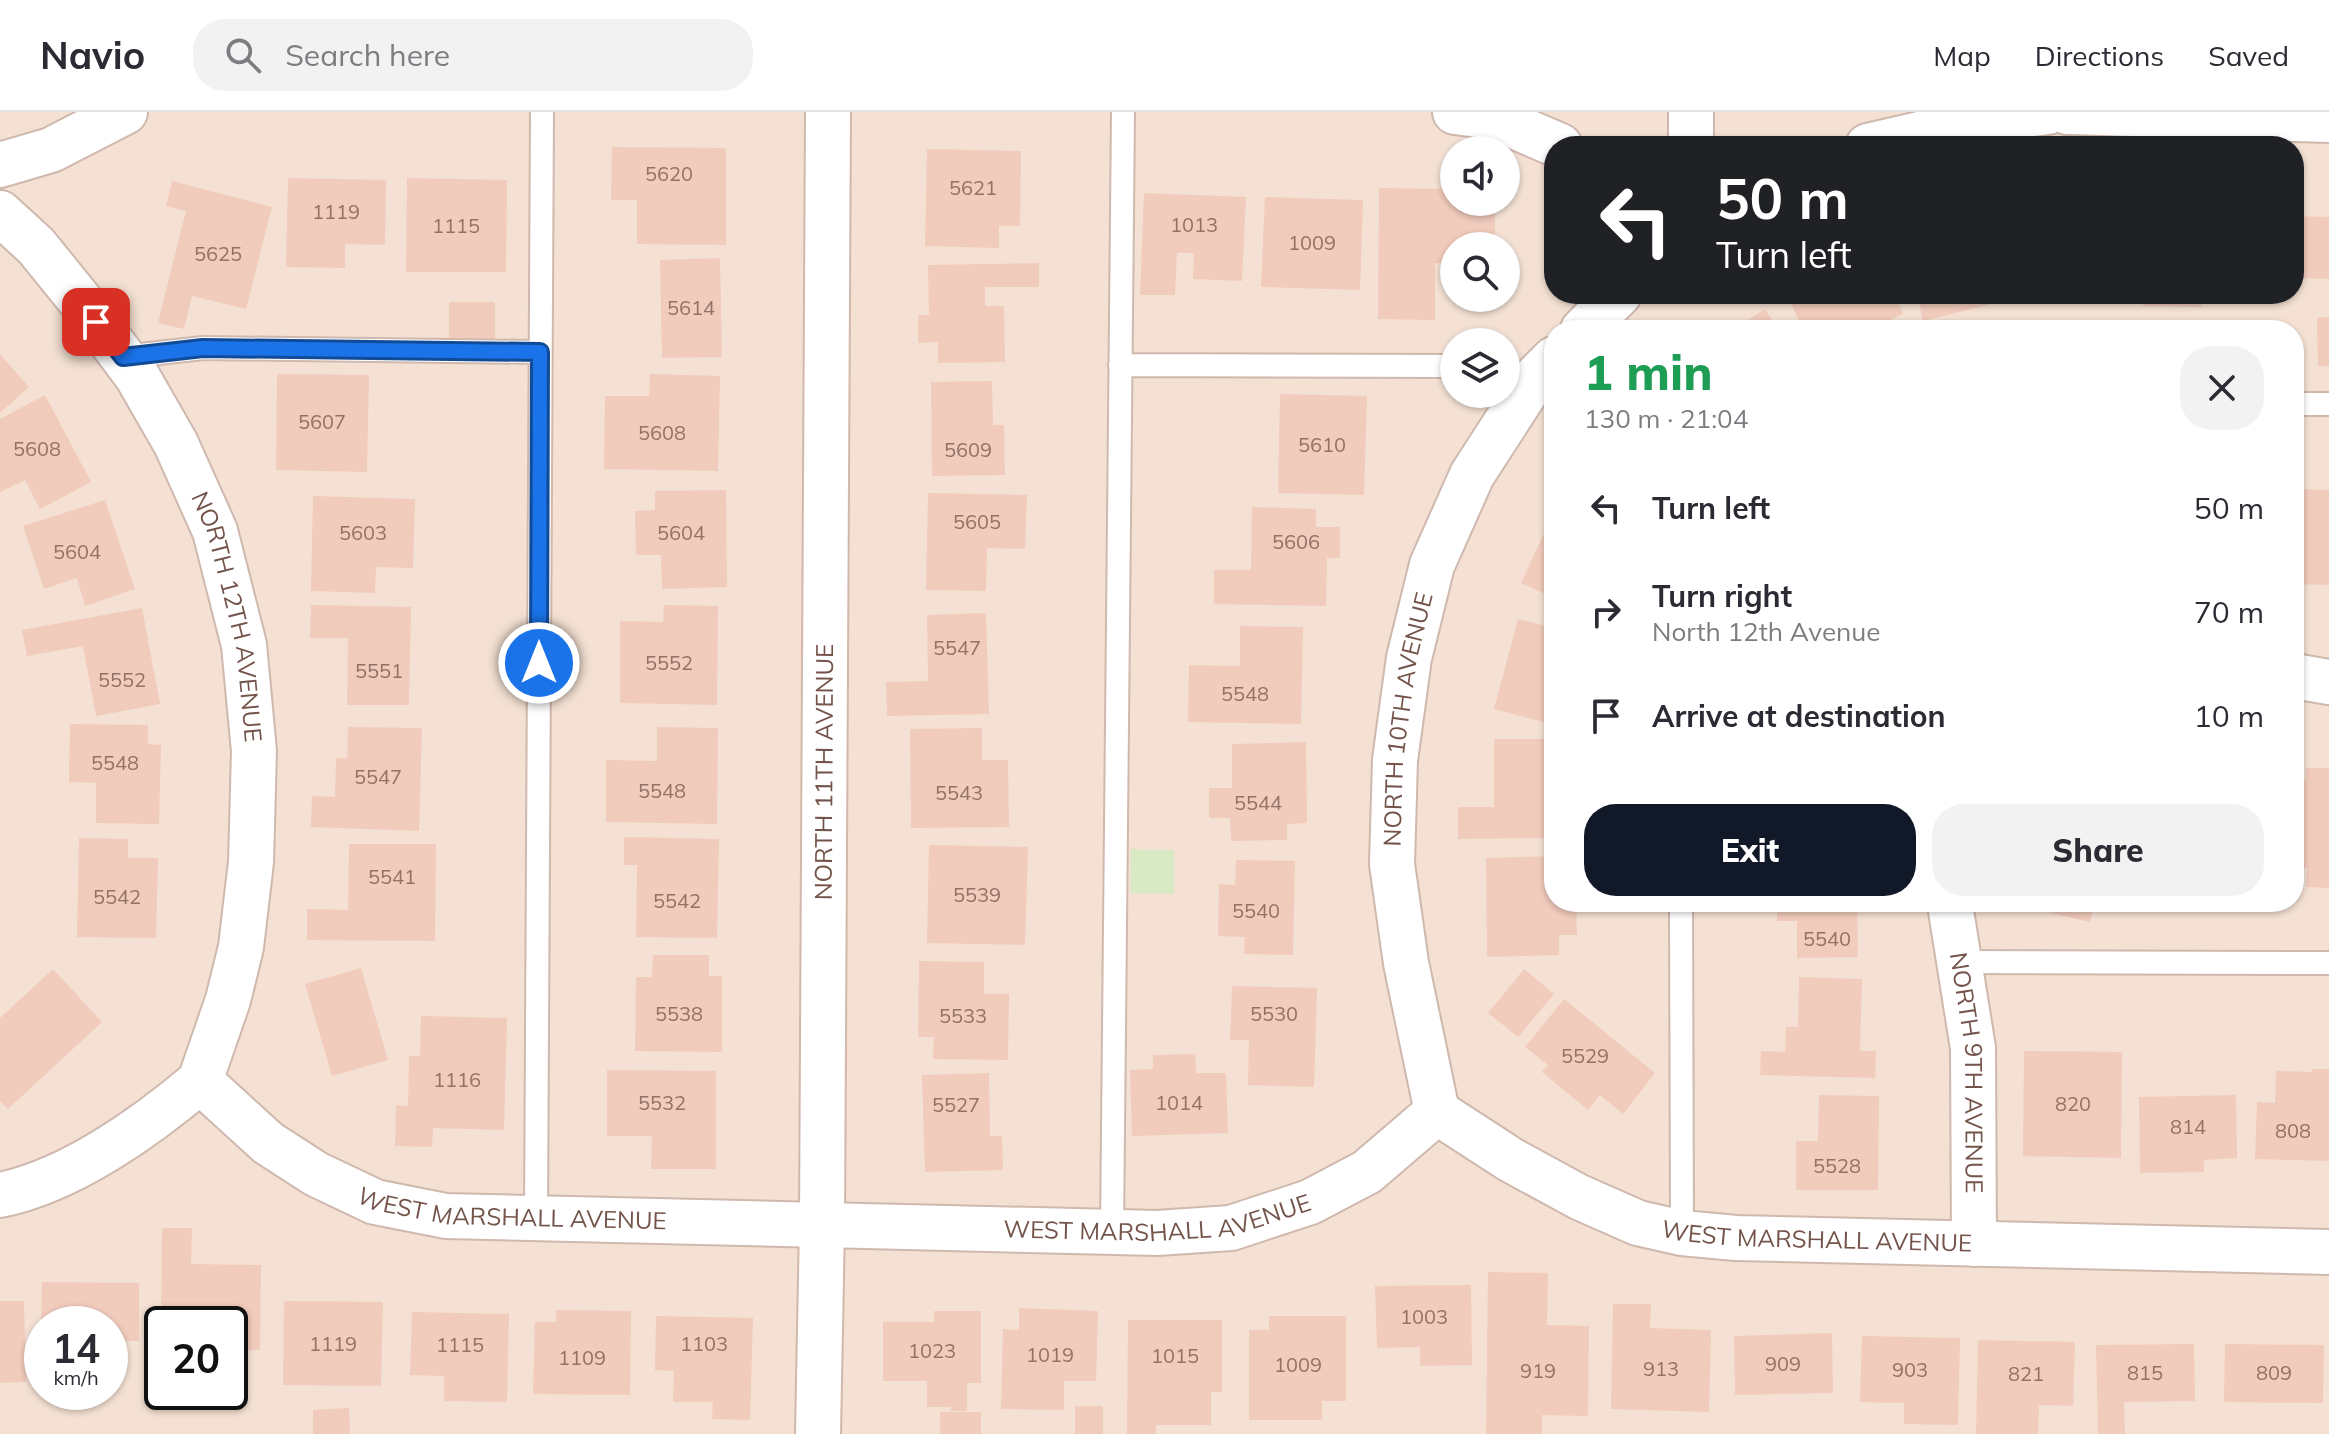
<!DOCTYPE html>
<meta charset="utf-8">
<style>
:root{--surface:#fff;--page:#f2f2f3;--text:#2b2b33;--muted:#7c7c81;--line:#e1e1e2;--accent:#111827}
body{margin:0;font-family:Mulish,sans-serif;background:var(--page);color:var(--text);height:100vh;display:flex;flex-direction:column;font-size:30px;white-space:nowrap}
*{box-sizing:border-box;margin:0}
p{font-size:26px;color:var(--muted)}
.icon{flex:none;width:44px;height:44px;fill:none;stroke:currentColor;stroke-width:2;stroke-linecap:round;stroke-linejoin:round}
.map{position:relative;flex:1;overflow:hidden}
.sheet{position:absolute;left:1544px;top:208px;width:760px;height:592px;display:flex;flex-direction:column;background:var(--surface);border-radius:32px;box-shadow:0 2px 6px #0004}
.sheet>*{flex:none}
.banner{position:absolute;left:1544px;top:24px;width:760px;height:168px;border-radius:32px;box-shadow:0 2px 6px #0004;background:#202124;color:#fff;overflow:hidden}
.tools{position:absolute;left:1440px;top:24px;display:grid;gap:16px}
.tools a{display:grid;place-items:center;width:80px;height:80px;border-radius:50%;background:var(--surface);box-shadow:0 2px 6px #0004;font-size:40px}
.speed{position:absolute;left:24px;top:1194px;display:flex;gap:16px;font-size:40px;font-weight:700;text-align:center}
.speed>*{display:grid;place-content:center;width:104px;height:104px;border-radius:50%;background:var(--surface);box-shadow:0 2px 6px #0004;line-height:1}
.speed small{font-size:20px;font-weight:400}
.speed .limit{border:4px solid #111;border-radius:12px;background:#fff;color:#111}
.pin{position:absolute;display:grid;place-items:center;width:68px;height:68px;color:#fff;margin:-34px;border-radius:16px;box-shadow:0 4px 12px #0006}
.me{position:absolute;width:88px;margin:-44px;rotate:0deg;stroke-linejoin:round;filter:drop-shadow(0 0 6px #0008)}
.turn{display:flex;align-items:center;gap:28px;height:168px;padding:0 40px;font-size:36px}
.turn .icon{width:104px;height:104px;stroke-width:2.5}
.turn b{display:block;font-size:56px;line-height:68px}
.round{display:grid;place-items:center;flex:none;width:84px;height:84px;border-radius:32px;background:var(--page)}
.overview{display:flex;align-items:center;justify-content:space-between;height:136px;padding:0 40px}
h1{font-size:48px;font-weight:800;line-height:60px;color:#1e9e55}
.button{display:flex;gap:16px;margin-top:auto;padding:16px 40px}
.button a{flex:1;height:92px;border-radius:32px;background:var(--accent);color:#fff;font-size:32px;font-weight:800;line-height:92px;text-align:center}
.button a+a{background:var(--page);color:var(--text)}
ul{padding:0;list-style:none}
li{display:flex;align-items:center;gap:24px;height:104px;padding:0 40px}
li div{flex:1}
li b{display:block;font-size:30px}
li em{font-style:normal}
header{display:flex;align-items:center;gap:48px;box-sizing:border-box;height:112px;padding:0 40px;background:var(--surface);border-bottom:2px solid var(--line)}
header strong{font-size:38px}
nav{display:flex;gap:44px;margin-inline-start:auto;font-size:28px}
.search{width:560px;height:72px;background:var(--page);display:flex;align-items:center;gap:20px;box-sizing:border-box;padding:0 28px;border-radius:32px;color:var(--muted);font-size:30px}
.map>svg:first-child{display:block}
</style>
<header>
<strong>Navio</strong>
<div class="search"><svg class="icon" aria-label="search" viewBox="0 0 24 24"><circle cx="10" cy="10" r="6"/><path d="M15 15l6 6"/></svg>Search here</div>
<nav><a>Map</a><a>Directions</a><a>Saved</a></nav>
</header>
<div class="map">
<svg width="2329" height="1322" viewBox="0 0 2329 1322">
<rect width="100%" height="100%" fill="#fcf0e5"/>
<path fill="#f4e1d3" fill-rule="evenodd" d="M 0,0 L 2329,0 L 2329,1322 L 0,1322 ZM 1554,34 L 2294,34 L 2294,182 L 1554,182 ZM 1454,38 L 1506,38 L 1506,90 L 1454,90 ZM 1454,134 L 1506,134 L 1506,186 L 1454,186 ZM 1554,218 L 2294,218 L 2294,790 L 1554,790 ZM 1454,230 L 1506,230 L 1506,282 L 1454,282 ZM 42,1212 L 110,1212 L 110,1280 L 42,1280 ZM 162,1212 L 230,1212 L 230,1280 L 162,1280 Z"/>
<path fill="#d8e9c3" d="M 1131,737 L 1174,738 L 1174,782 L 1130,781 Z"/>
<path fill="#f1cbbc" d="M 612,35 L 726,36 L 726,133 L 637,132 L 637,88 L 611,88 Z
M 927,37 L 1021,39 L 1020,114 L 999,114 L 999,136 L 925,134 Z
M 288,66 L 386,68 L 385,133 L 345,132 L 345,156 L 286,155 Z
M 407,66 L 507,68 L 506,160 L 406,160 Z
M 172,69 L 272,95 L 246,197 L 192,184 L 184,217 L 158,211 L 186,99 L 166,94 Z
M 1379,76 L 1452,77 L 1452,88 L 1454,90 L 1495,90 L 1495,134 L 1454,134 L 1454,152 L 1435,151 L 1435,208 L 1378,207 Z
M 1144,81 L 1246,85 L 1242,169 L 1193,167 L 1194,141 L 1177,141 L 1175,183 L 1140,183 Z
M 1265,85 L 1363,88 L 1360,178 L 1261,175 Z
M 2294,104 L 2329,105 L 2329,167 L 2294,166 Z
M 720,146 L 722,245 L 662,246 L 660,148 Z
M 1039,151 L 1039,175 L 985,175 L 985,194 L 1004,194 L 1005,250 L 938,251 L 938,230 L 918,231 L 918,203 L 929,203 L 928,153 Z
M 1787,182 L 1894,182 L 1903,202 L 1867,218 L 1854,218 L 1852,212 L 1838,218 L 1803,218 Z
M 1917,182 L 1997,182 L 1999,190 L 1923,209 Z
M 2143,182 L 2202,182 L 2202,195 L 2143,194 Z
M 449,190 L 495,190 L 495,228 L 449,228 Z
M 1765,197 L 1778,218 L 1732,218 Z
M 2329,205 L 2329,254 L 2318,254 L 2317,206 Z
M 0,242 L 29,275 L 0,301 Z
M 277,262 L 369,263 L 367,360 L 276,358 Z
M 650,262 L 720,264 L 718,359 L 604,357 L 605,284 L 649,284 Z
M 992,269 L 993,313 L 1004,313 L 1005,363 L 932,364 L 931,270 Z
M 1280,282 L 1367,284 L 1364,383 L 1278,381 Z
M 45,283 L 91,370 L 40,397 L 25,368 L 0,380 L 0,307 Z
M 2294,377 L 2329,378 L 2329,473 L 2294,472 Z
M 726,378 L 727,475 L 662,477 L 661,443 L 636,443 L 635,399 L 655,398 L 655,379 Z
M 928,381 L 1027,383 L 1025,437 L 987,436 L 986,479 L 926,478 Z
M 313,384 L 415,387 L 413,456 L 376,455 L 375,481 L 311,479 Z
M 105,388 L 135,477 L 85,494 L 77,466 L 44,477 L 23,414 Z
M 1252,395 L 1316,397 L 1316,415 L 1340,415 L 1340,446 L 1327,446 L 1326,494 L 1214,492 L 1214,458 L 1251,458 Z
M 1554,400 L 1554,486 L 1521,471 Z
M 311,493 L 411,495 L 409,593 L 347,593 L 348,526 L 310,526 Z
M 664,493 L 718,494 L 717,593 L 620,591 L 620,509 L 663,510 Z
M 142,496 L 160,592 L 96,604 L 83,534 L 27,544 L 22,518 Z
M 986,501 L 989,602 L 887,604 L 886,570 L 928,569 L 927,503 Z
M 1518,507 L 1554,516 L 1554,602 L 1551,612 L 1494,597 Z
M 1240,514 L 1303,515 L 1301,612 L 1188,610 L 1189,553 L 1240,554 Z
M 70,612 L 148,613 L 148,632 L 161,633 L 159,712 L 96,711 L 96,671 L 69,670 Z
M 348,615 L 422,616 L 419,719 L 311,715 L 312,684 L 335,685 L 336,646 L 347,646 Z
M 657,615 L 718,616 L 717,712 L 606,710 L 606,648 L 657,649 Z
M 982,616 L 982,648 L 1008,648 L 1009,715 L 911,716 L 910,617 Z
M 1494,627 L 1554,627 L 1554,726 L 1458,727 L 1458,695 L 1494,695 Z
M 1306,630 L 1307,711 L 1287,712 L 1287,728 L 1231,729 L 1230,706 L 1209,706 L 1209,676 L 1232,676 L 1232,632 Z
M 2306,656 L 2329,656 L 2329,776 L 2306,775 L 2307,756 L 2294,756 L 2294,667 L 2306,668 Z
M 624,725 L 719,727 L 717,826 L 636,825 L 637,753 L 624,753 Z
M 79,726 L 128,727 L 128,746 L 158,746 L 156,826 L 77,825 Z
M 349,732 L 436,732 L 435,829 L 307,828 L 307,797 L 348,798 Z
M 929,733 L 1028,735 L 1025,833 L 927,831 Z
M 1554,744 L 1554,790 L 1576,790 L 1577,823 L 1559,823 L 1559,843 L 1487,845 L 1486,746 Z
M 1236,748 L 1295,749 L 1293,843 L 1244,842 L 1245,825 L 1218,824 L 1219,772 L 1235,773 Z
M 1777,790 L 1857,790 L 1858,845 L 1797,846 L 1797,809 L 1777,809 Z
M 2044,790 L 2094,790 L 2090,810 L 2042,799 Z
M 653,843 L 709,843 L 709,864 L 722,864 L 722,940 L 635,939 L 636,865 L 652,865 Z
M 919,849 L 984,850 L 984,882 L 1009,882 L 1008,948 L 933,947 L 934,925 L 918,925 Z
M 361,856 L 388,948 L 332,964 L 305,872 Z
M 53,857 L 102,910 L 8,997 L 0,989 L 0,906 Z
M 1524,857 L 1554,882 L 1518,925 L 1488,901 Z
M 1799,865 L 1862,867 L 1860,939 L 1876,939 L 1875,966 L 1760,963 L 1761,939 L 1785,940 L 1786,915 L 1798,915 Z
M 1232,874 L 1317,876 L 1314,975 L 1248,973 L 1249,928 L 1230,928 Z
M 1564,887 L 1655,961 L 1623,1002 L 1600,983 L 1588,998 L 1542,960 L 1548,953 L 1525,935 Z
M 421,904 L 507,906 L 504,1018 L 433,1016 L 432,1035 L 395,1034 L 396,993 L 408,994 L 409,944 L 420,944 Z
M 2024,939 L 2122,940 L 2121,1046 L 2023,1044 Z
M 1195,942 L 1196,961 L 1226,961 L 1228,1021 L 1132,1024 L 1130,958 L 1153,957 L 1153,943 Z
M 2312,957 L 2329,957 L 2329,1049 L 2255,1047 L 2257,990 L 2275,991 L 2276,959 L 2312,960 Z
M 607,958 L 716,959 L 716,1057 L 651,1057 L 652,1024 L 607,1024 Z
M 989,961 L 990,1024 L 1002,1024 L 1003,1058 L 925,1060 L 922,963 Z
M 1819,983 L 1879,984 L 1878,1078 L 1796,1078 L 1796,1029 L 1818,1029 Z
M 2236,983 L 2237,1046 L 2204,1048 L 2204,1060 L 2140,1061 L 2139,985 Z
M 162,1116 L 192,1116 L 191,1152 L 261,1153 L 260,1238 L 230,1238 L 230,1212 L 161,1212 Z
M 1488,1160 L 1548,1161 L 1547,1213 L 1589,1214 L 1588,1304 L 1542,1303 L 1542,1322 L 1486,1322 Z
M 42,1170 L 139,1171 L 139,1229 L 110,1229 L 110,1212 L 41,1212 Z
M 1471,1173 L 1472,1253 L 1420,1254 L 1420,1235 L 1377,1236 L 1375,1174 Z
M 0,1189 L 24,1189 L 26,1270 L 0,1271 Z
M 284,1189 L 383,1190 L 381,1274 L 283,1273 Z
M 1613,1192 L 1651,1192 L 1650,1216 L 1711,1218 L 1709,1300 L 1611,1297 Z
M 1019,1196 L 1098,1199 L 1096,1269 L 1064,1269 L 1064,1298 L 1001,1297 L 1003,1217 L 1019,1218 Z
M 556,1198 L 631,1199 L 630,1283 L 533,1282 L 535,1210 L 556,1210 Z
M 934,1199 L 981,1199 L 981,1271 L 967,1271 L 967,1299 L 951,1299 L 951,1295 L 927,1295 L 927,1269 L 883,1269 L 883,1210 L 934,1210 Z
M 412,1200 L 509,1202 L 507,1290 L 444,1289 L 444,1264 L 410,1263 Z
M 656,1204 L 753,1206 L 750,1308 L 712,1307 L 713,1290 L 673,1290 L 674,1259 L 655,1258 Z
M 1269,1204 L 1346,1204 L 1346,1289 L 1322,1289 L 1322,1308 L 1249,1308 L 1249,1218 L 1269,1218 Z
M 1128,1208 L 1222,1208 L 1222,1280 L 1211,1280 L 1211,1313 L 1156,1313 L 1156,1322 L 1127,1322 Z
M 1832,1221 L 1833,1281 L 1735,1283 L 1734,1224 Z
M 1862,1224 L 1960,1226 L 1958,1313 L 1904,1312 L 1904,1291 L 1860,1290 Z
M 1978,1228 L 2075,1230 L 2073,1294 L 2039,1293 L 2038,1322 L 1976,1322 Z
M 2194,1232 L 2195,1289 L 2124,1290 L 2125,1322 L 2098,1322 L 2096,1233 Z
M 2225,1232 L 2324,1233 L 2323,1291 L 2224,1290 Z
M 1075,1294 L 1103,1294 L 1103,1322 L 1075,1322 Z
M 349,1296 L 350,1322 L 313,1322 L 313,1298 Z
M 940,1300 L 981,1300 L 981,1322 L 940,1322 Z"/>
<g fill="none" stroke-linecap="round" stroke-linejoin="round">
<g stroke="#cfb8ae" stroke-width="26">
<path id="lane" d="M 123,245 L 203,236 L 540,240
M 1120,253 L 1454,254
M 2294,292 L 2329,292
M 1681,790 L 1682,1121
M 1959,850 L 2329,851
M 536,1106 L 542,0
M 1112,1120 L 1123,0"/>
</g>
<g stroke="#cfb8ae" stroke-width="48">
<g id="street">
<path d="M 1455,0 L 1493,5 L 1560,34"/>
<path d="M 2067,0 L 2329,8"/>
<path d="M 1691,34 L 1691,0"/>
<path d="M 1868,34 L 1967,11 L 2048,0"/>
<path d="M 0,53 L 51,38 L 125,0"/>
<path id="s1" d="M 0,101 L 36,134 L 83,192 L 137,264 L 176,332 L 215,419 L 244,533 L 254,639 L 251,750 L 241,835 L 228,888 L 200,969"/>
<path d="M 1583,218 L 1619,182"/>
<path d="M 2294,564 L 2329,570"/>
<path id="s2" d="M 1951,790 L 1951,799 L 1973,936 L 1974,1132"/>
<path id="s3" d="M 200,969 L 268,1031 L 316,1062 L 375,1090 L 446,1104 L 1157,1121 L 1231,1116 L 1310,1090 L 1367,1060 L 1437,1000"/>
<path id="s4" d="M 1437,1000 L 1511,1048 L 1579,1085 L 1638,1111 L 1682,1121 L 1736,1126 L 2329,1140"/>
<path id="s5" d="M 1437,1000 L 1406,851 L 1392,752 L 1395,648 L 1409,546 L 1432,453 L 1472,363 L 1534,267 L 1554,247"/>
<path d="M 0,1083 C 70,1069 146,1015 200,969"/>
</g>
</g>
<g stroke="#d2b7ab" stroke-width="48">
<g id="secondary">
<path id="s6" d="M 818,1322 L 822,1112 L 828,0"/>
</g>
</g>
<use href="#lane" stroke="#fff" stroke-width="22"/>
<use href="#street" stroke="#fff" stroke-width="44"/>
<use href="#secondary" stroke="#fff" stroke-width="44"/>
</g>
<g fill="none" stroke-linecap="round" stroke-linejoin="round">
<g stroke="#114b97" stroke-width="20">
<path id="route" d="M 96,210 L 123,245 L 203,236 L 540,240 L 539,551"/>
</g>
<use href="#route" stroke="#1a73e8" stroke-width="14"/>
</g>
<g text-anchor="middle" stroke-width="8" stroke-linejoin="round" paint-order="stroke">
<g font-size="20" fill="#937266">
<text x="669" y="69">5620</text>
<text x="973" y="83">5621</text>
<text x="336" y="107">1119</text>
<text x="1194" y="120">1013</text>
<text x="456" y="121">1115</text>
<text x="1312" y="138">1009</text>
<text x="218" y="149">5625</text>
<text x="691" y="203">5614</text>
<text x="322" y="317">5607</text>
<text x="662" y="328">5608</text>
<text x="1322" y="340">5610</text>
<text x="37" y="344">5608</text>
<text x="968" y="345">5609</text>
<text x="977" y="417">5605</text>
<text x="363" y="428">5603</text>
<text x="681" y="428">5604</text>
<text x="1296" y="437">5606</text>
<text x="77" y="447">5604</text>
<text x="957" y="543">5547</text>
<text x="669" y="558">5552</text>
<text x="379" y="566">5551</text>
<text x="122" y="575">5552</text>
<text x="1245" y="589">5548</text>
<text x="115" y="658">5548</text>
<text x="378" y="672">5547</text>
<text x="662" y="686">5548</text>
<text x="959" y="688">5543</text>
<text x="1258" y="698">5544</text>
<text x="392" y="772">5541</text>
<text x="977" y="790">5539</text>
<text x="117" y="792">5542</text>
<text x="677" y="796">5542</text>
<text x="1256" y="806">5540</text>
<text x="1827" y="834">5540</text>
<text x="679" y="909">5538</text>
<text x="1274" y="909">5530</text>
<text x="963" y="911">5533</text>
<text x="1585" y="951">5529</text>
<text x="457" y="975">1116</text>
<text x="662" y="998">5532</text>
<text x="1179" y="998">1014</text>
<text x="2073" y="999">820</text>
<text x="956" y="1000">5527</text>
<text x="2188" y="1022">814</text>
<text x="2293" y="1026">808</text>
<text x="1837" y="1061">5528</text>
<text x="1424" y="1212">1003</text>
<text x="333" y="1239">1119</text>
<text x="704" y="1239">1103</text>
<text x="460" y="1240">1115</text>
<text x="932" y="1246">1023</text>
<text x="1050" y="1250">1019</text>
<text x="1175" y="1251">1015</text>
<text x="582" y="1253">1109</text>
<text x="1783" y="1259">909</text>
<text x="1298" y="1260">1009</text>
<text x="1661" y="1264">913</text>
<text x="1910" y="1265">903</text>
<text x="1538" y="1266">919</text>
<text x="2145" y="1268">815</text>
<text x="2274" y="1268">809</text>
<text x="2026" y="1269">821</text>
</g>
<g font-size="24" fill="#74544a" stroke="#fff4eb">
<text dy="8" stroke="none"><textPath href="#s1" startOffset="474">NORTH 12TH AVENUE</textPath></text>
<text dy="8" stroke="none"><textPath href="#s5" startOffset="398">NORTH 10TH AVENUE</textPath></text>
<text dy="8" stroke="none"><textPath href="#s6" startOffset="662">NORTH 11TH AVENUE</textPath></text>
<text dy="8" stroke="none"><textPath href="#s2" startOffset="172">NORTH 9TH AVENUE</textPath></text>
<text dy="8" stroke="none"><textPath href="#s3" startOffset="352">WEST MARSHALL AVENUE</textPath></text>
<text dy="8" stroke="none"><textPath href="#s3" startOffset="1000">WEST MARSHALL AVENUE</textPath></text>
<text dy="8" stroke="none"><textPath href="#s4" startOffset="410">WEST MARSHALL AVENUE</textPath></text>
</g>
</g>
</svg>
<div class="tools">
<a><svg class="icon" aria-label="sound" viewBox="0 0 24 24"><path d="M4 9h4l5-4v14l-5-4H4zM17 9q2 3 0 6"/></svg></a>
<a><svg class="icon" aria-label="search" viewBox="0 0 24 24"><circle cx="10" cy="10" r="6"/><path d="M15 15l6 6"/></svg></a>
<a><svg class="icon" aria-label="layers" viewBox="0 0 24 24"><path d="M12 4l9 5-9 5-9-5zM3 14l9 5 9-5"/></svg></a>
</div>
<div class="speed"><div>14<small>km/h</small></div><div class="limit">20</div></div>
<div class="pin" style="left:96px;top:210px;background:#d93025"><svg class="icon" aria-label="arrive" viewBox="0 0 24 24"><path d="M6 21V4h12l-3 4 3 4H6"/></svg></div>
<svg class="me" style="left:539px;top:551px" viewBox="-20 -20 40 40"><circle r="17" fill="#1a73e8" stroke="#fff" stroke-width="3"/><path d="M0-11L8 9 0 5-8 9z" fill="#fff"/></svg>
<div class="banner">
<div class="turn"><svg class="icon" aria-label="left" viewBox="0 0 24 24"><path d="M17 20v-9H6M10 6l-5 5 5 5"/></svg><div><b>50 m</b>Turn left</div></div>
</div>
<section class="sheet">
<div class="overview"><div><h1>1 min</h1><p>130 m · 21:04</p></div><a class="round"><svg class="icon" aria-label="close" viewBox="0 0 24 24"><path d="M6 6l12 12M18 6L6 18"/></svg></a></div>
<ul>
<li><svg class="icon" aria-label="left" viewBox="0 0 24 24"><path d="M17 20v-9H6M10 6l-5 5 5 5"/></svg><div><b>Turn left</b></div><em>50 m</em></li>
<li><svg class="icon" aria-label="right" viewBox="0 0 24 24"><path d="M7 20v-9h11M14 6l5 5-5 5"/></svg><div><b>Turn right</b><p>North 12th Avenue</p></div><em>70 m</em></li>
<li><svg class="icon" aria-label="arrive" viewBox="0 0 24 24"><path d="M6 21V4h12l-3 4 3 4H6"/></svg><div><b>Arrive at destination</b></div><em>10 m</em></li>
</ul>
<div class="button"><a>Exit</a><a>Share</a></div>
</section>
</div>
